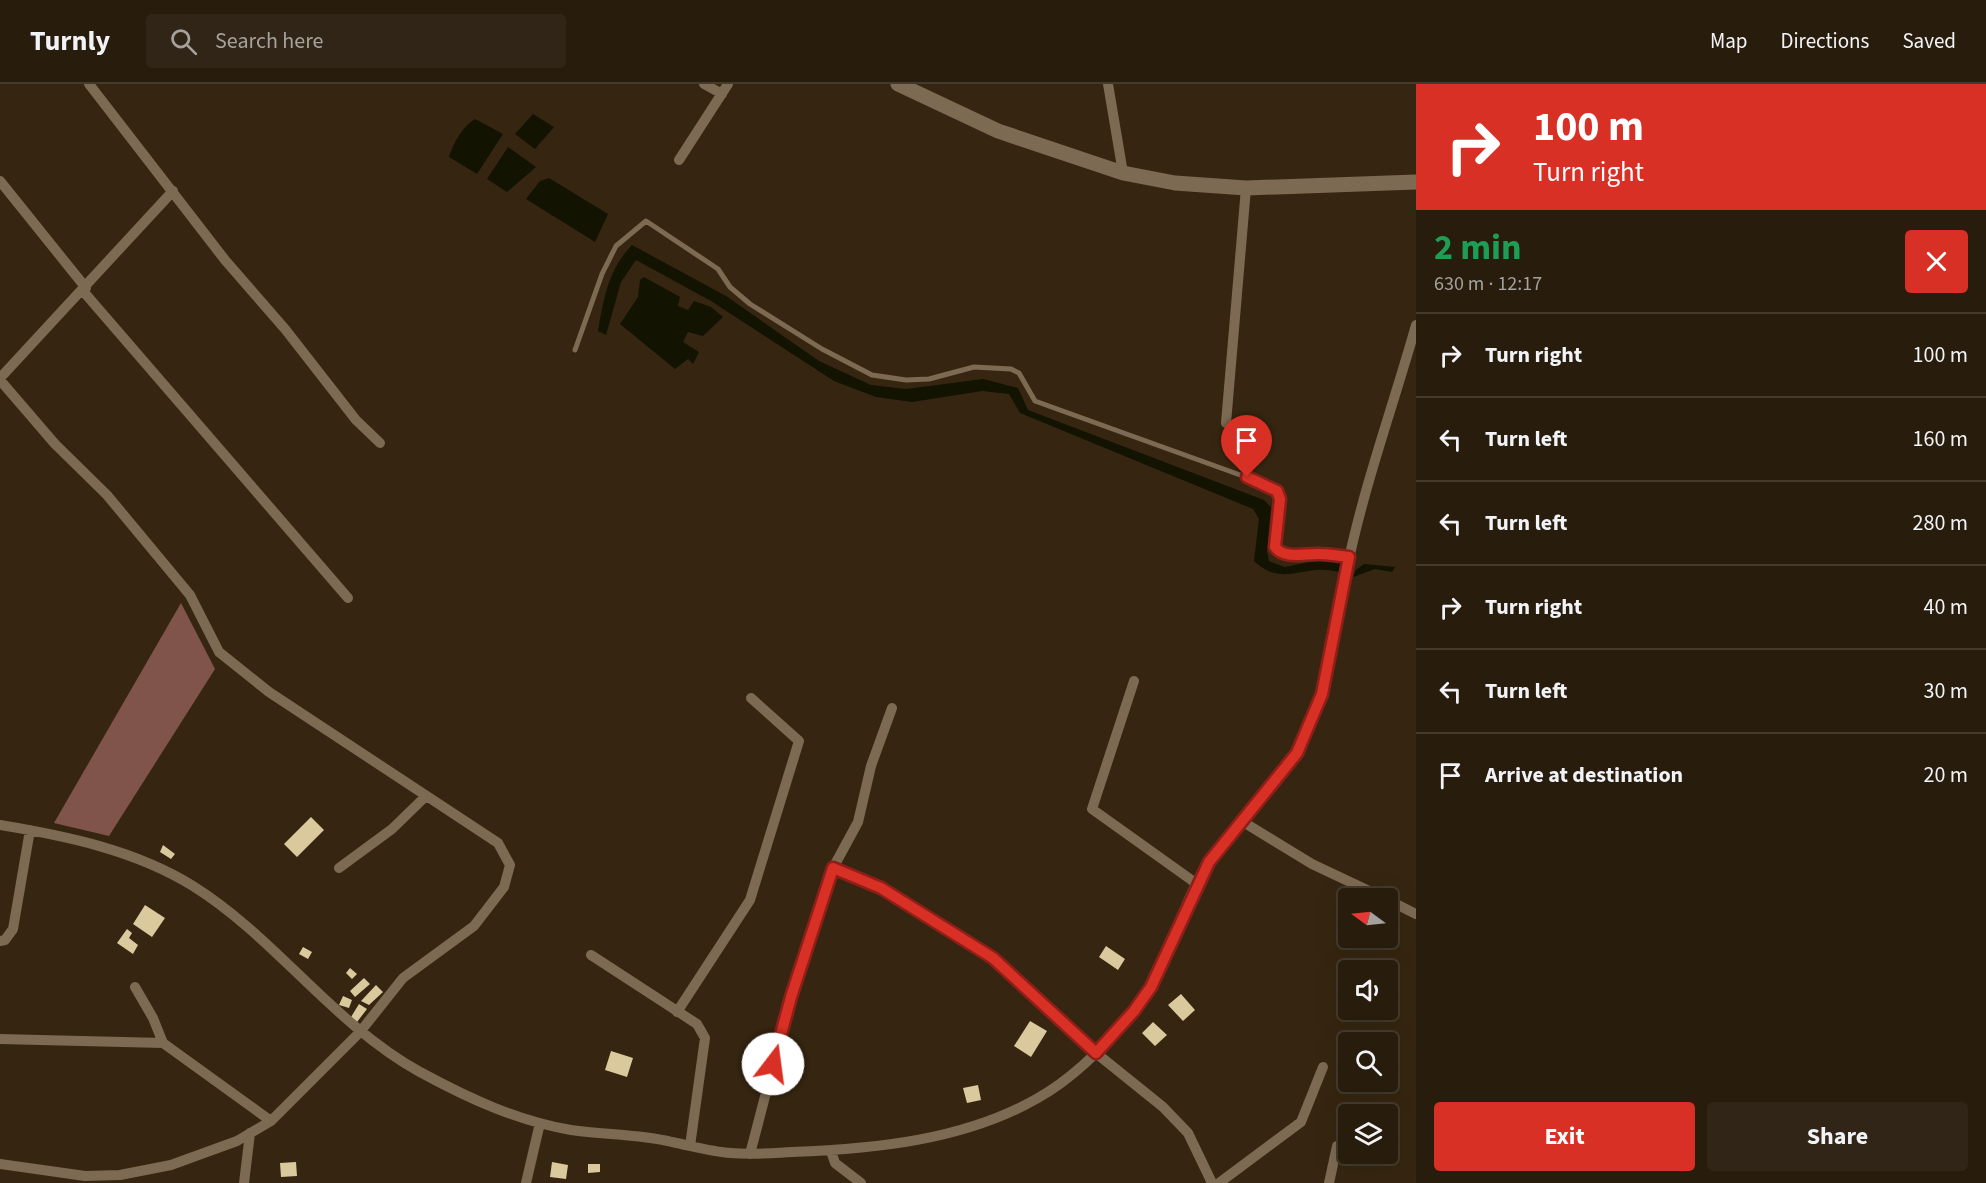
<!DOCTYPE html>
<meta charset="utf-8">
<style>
:root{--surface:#281c0d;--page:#302516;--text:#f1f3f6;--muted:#a5a19d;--line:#443a2e;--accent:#d93025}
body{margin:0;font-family:"Source Sans 3",sans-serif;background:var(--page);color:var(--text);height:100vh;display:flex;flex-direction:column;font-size:22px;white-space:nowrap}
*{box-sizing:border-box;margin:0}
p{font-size:20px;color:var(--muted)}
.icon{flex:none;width:33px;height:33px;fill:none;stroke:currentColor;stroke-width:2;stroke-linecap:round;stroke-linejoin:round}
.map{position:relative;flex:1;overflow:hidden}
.drawer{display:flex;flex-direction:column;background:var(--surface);width:570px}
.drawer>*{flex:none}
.banner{background:#d93025;color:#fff;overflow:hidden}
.needle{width:39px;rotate:285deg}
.tools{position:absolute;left:1338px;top:804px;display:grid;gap:12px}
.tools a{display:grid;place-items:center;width:60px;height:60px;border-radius:6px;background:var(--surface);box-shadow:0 6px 24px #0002,0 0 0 2px var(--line);font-size:30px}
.pin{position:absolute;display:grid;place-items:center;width:51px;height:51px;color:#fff;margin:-62px -26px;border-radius:50% 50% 50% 0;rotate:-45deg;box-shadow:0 0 6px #0007}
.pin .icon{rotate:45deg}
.me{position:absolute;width:66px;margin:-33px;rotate:15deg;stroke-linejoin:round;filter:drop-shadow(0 0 4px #0008)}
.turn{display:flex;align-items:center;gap:21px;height:126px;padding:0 18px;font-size:27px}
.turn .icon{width:78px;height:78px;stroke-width:2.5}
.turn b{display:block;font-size:42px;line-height:51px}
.round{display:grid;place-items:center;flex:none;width:63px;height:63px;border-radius:6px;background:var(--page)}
.overview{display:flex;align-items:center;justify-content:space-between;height:102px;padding:0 18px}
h1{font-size:36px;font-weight:700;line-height:45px;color:#1e9e55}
.cta{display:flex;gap:12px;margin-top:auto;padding:12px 18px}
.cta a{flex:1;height:69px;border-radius:6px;background:var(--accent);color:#fff;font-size:24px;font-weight:700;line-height:69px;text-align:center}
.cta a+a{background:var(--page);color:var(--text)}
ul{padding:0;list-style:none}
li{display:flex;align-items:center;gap:18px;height:84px;padding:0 18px;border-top:2px solid var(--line)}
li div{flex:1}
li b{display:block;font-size:22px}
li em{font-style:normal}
header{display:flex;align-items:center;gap:36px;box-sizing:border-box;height:84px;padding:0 30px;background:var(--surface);border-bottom:2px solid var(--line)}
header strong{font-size:28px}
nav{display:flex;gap:33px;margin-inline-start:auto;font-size:21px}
.search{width:420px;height:54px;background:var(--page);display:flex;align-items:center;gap:15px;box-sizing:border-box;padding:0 21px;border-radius:6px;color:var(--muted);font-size:22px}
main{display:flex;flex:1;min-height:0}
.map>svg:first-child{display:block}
</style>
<header>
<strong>Turnly</strong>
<div class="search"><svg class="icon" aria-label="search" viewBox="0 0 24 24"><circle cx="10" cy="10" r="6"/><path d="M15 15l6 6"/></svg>Search here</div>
<nav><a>Map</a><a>Directions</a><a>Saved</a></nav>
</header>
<main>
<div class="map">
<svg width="1416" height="1099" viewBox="0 0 1416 1099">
<rect width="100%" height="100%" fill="#362611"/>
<path fill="#81544b" d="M 181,519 L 215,585 L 109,752 L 54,739 Z"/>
<path fill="#121300" d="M 533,30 L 554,43 L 535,65 L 515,50 Z
M 475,35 L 503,50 L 477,90 L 449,73 C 453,59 463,42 475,35 Z
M 508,63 L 536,83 L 507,108 L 487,95 Z
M 549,94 L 608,130 L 595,158 L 526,115 L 540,97 Z
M 632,161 L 726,212 L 819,277 L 871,301 L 906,305 L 983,295 L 1018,304 L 1028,326 L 1264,416 L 1271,423 L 1267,468 L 1269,477 L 1285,483 L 1324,475 L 1342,479 L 1340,488 C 1333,487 1324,485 1316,486 C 1290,489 1275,497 1254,477 L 1259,435 L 1253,425 L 1020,329 L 1009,310 L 982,307 L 912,318 L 876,313 L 834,297 L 711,217 L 636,176 L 621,198 L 606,251 L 598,247 C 604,214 608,186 632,161 Z
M 644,193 L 680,213 L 678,222 L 688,226 L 694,217 L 711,223 L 723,233 L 703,252 L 688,248 L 683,258 L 699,268 L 693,280 L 688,275 L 675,285 L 620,240 L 638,213 L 640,196 Z
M 1364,480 L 1395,483 L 1392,488 L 1375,485 L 1353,493 L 1356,486 Z"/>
<path fill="#dac99c" d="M 311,733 L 324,746 L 297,773 L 284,760 Z
M 163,761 L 175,770 L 171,775 L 160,768 Z
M 145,821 L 165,834 L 152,853 L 133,840 Z
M 127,845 L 132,849 L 129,854 L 138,861 L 133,870 L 117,859 Z
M 1106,862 L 1125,875 L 1118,886 L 1099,873 Z
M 303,863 L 312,868 L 308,875 L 299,870 Z
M 350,884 L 357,890 L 352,895 L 346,889 Z
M 364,894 L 370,900 L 355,913 L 350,907 Z
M 376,901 L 383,908 L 369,921 L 361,917 Z
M 1181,910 L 1195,926 L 1183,937 L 1168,921 Z
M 343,912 L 352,916 L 349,924 L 339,921 Z
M 359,920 L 367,925 L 357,938 L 351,933 Z
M 1030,937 L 1047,947 L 1031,973 L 1014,962 Z
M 1153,938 L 1167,951 L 1155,962 L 1142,949 Z
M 611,967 L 633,974 L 627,993 L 605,986 Z
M 978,1001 L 981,1016 L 967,1019 L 963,1004 Z
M 296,1078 L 297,1092 L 281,1093 L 280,1079 Z
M 552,1078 L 568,1081 L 566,1095 L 550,1093 Z
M 588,1080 L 600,1080 L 600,1088 L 588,1089 Z"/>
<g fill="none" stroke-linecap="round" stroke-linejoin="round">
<path stroke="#7d6a53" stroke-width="5" d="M 575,266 L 602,190 L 616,162 L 646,137 L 718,185 L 730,203 L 750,220 L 822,265 L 872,291 L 906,296 L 929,295 L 974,283 L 1011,285 L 1019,289 L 1035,317 L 1268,401 C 1288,414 1277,442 1275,463 C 1285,476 1305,469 1320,469 C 1330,470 1340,472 1349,473"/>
<path stroke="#7d6a53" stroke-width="10" d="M 89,0 L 225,176 L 285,245 L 356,336 L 380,359
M 704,0 L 722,10
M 1108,0 L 1123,89
M 679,76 L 728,0
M 0,97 L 86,204
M 83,207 L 348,514
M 0,294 L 173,107
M 0,296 L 55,360 L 107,411 L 190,511 L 219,568 L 269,608 L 498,759 L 510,781 L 504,803 L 474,842 L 403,894 L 360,948 L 271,1037 L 237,1057 L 171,1081 L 120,1091 L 85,1092 L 0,1080
M 1226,339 L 1246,104
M 1134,597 L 1092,725 L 1197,800
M 1240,736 L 1312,780 L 1384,814
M 0,741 C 66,752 135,766 193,802 C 276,854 333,940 420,988 C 468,1014 517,1037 571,1046 C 604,1051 638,1050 672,1058 C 692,1062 711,1068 731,1069 C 752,1071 772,1069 792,1068 C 875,1065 965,1056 1038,1014 C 1075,993 1109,958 1135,925 C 1169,881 1178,827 1207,780 C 1232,740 1273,711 1296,670 C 1330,611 1334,540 1349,475 C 1366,396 1394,319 1416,241
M 339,784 L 392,745 L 426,712
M 833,784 L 881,805 L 993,874 L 1096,969 L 1163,1023 L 1188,1049 L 1212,1099
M 1388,816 L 1416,830
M 0,857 L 5,856 L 13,845 L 30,746
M 591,871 L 697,940 L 705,954 L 690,1062
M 135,903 L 153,934 L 163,959 L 271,1037
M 677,928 L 750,816 L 799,657 L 751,614
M 0,955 L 163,959
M 831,1067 L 835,1079 L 861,1099
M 750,1070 L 791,913 L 833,784 L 858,738 L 871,682 L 892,624
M 244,1099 L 250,1049
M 526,1099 L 540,1039
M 1219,1099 L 1301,1038 L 1323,983
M 1329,1099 L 1337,1062"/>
<path stroke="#7d6a53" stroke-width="15" d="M 898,0 L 998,47 L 1123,89 L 1175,99 L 1246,104 L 1416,98"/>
</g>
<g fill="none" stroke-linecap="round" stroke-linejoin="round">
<g stroke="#8d1f18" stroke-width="15">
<path id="route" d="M 773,980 L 791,913 L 833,784 L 881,804 L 993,874 L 1096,969 L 1134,927 L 1151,903 L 1209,778 L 1297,669 L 1322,610 L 1349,473 C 1339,472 1330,470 1320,470 C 1305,469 1285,476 1275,463 L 1280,415 L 1277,407 L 1247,393"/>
</g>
<use href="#route" stroke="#d93025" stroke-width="10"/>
</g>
</svg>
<div class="tools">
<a><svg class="needle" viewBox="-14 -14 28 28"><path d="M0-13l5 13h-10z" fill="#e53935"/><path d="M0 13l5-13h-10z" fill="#a5a19d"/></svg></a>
<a><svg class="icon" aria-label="sound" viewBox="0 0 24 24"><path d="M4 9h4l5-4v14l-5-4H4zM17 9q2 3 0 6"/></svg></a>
<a><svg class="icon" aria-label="search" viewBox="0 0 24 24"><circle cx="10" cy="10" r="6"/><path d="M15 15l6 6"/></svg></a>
<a><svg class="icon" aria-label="layers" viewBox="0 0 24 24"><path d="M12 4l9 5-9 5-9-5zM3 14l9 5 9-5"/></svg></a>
</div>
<div class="pin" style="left:1247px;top:393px;background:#d93025"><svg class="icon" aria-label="arrive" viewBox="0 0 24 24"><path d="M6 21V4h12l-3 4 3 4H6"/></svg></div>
<svg class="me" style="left:773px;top:980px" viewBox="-20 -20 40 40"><circle r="19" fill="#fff"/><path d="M0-13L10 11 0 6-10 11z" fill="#d93025"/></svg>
</div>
<section class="drawer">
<div class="banner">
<div class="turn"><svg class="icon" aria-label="right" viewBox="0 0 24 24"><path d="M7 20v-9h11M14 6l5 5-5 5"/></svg><div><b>100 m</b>Turn right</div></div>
</div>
<div class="overview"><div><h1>2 min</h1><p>630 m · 12:17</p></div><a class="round" style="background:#d93025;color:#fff"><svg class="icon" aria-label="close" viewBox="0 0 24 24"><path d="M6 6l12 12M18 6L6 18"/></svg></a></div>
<ul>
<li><svg class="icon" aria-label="right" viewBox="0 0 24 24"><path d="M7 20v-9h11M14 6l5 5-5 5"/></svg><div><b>Turn right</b></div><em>100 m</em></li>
<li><svg class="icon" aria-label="left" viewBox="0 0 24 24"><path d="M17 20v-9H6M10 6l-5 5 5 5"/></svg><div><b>Turn left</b></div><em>160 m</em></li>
<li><svg class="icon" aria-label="left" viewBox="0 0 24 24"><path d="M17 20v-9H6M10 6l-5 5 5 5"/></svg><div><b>Turn left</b></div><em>280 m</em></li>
<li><svg class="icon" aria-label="right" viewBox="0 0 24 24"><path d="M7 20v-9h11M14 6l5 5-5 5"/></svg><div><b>Turn right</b></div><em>40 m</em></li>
<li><svg class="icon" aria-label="left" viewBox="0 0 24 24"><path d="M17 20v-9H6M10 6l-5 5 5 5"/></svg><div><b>Turn left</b></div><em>30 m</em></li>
<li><svg class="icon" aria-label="arrive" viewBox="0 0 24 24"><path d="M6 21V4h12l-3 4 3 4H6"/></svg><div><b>Arrive at destination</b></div><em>20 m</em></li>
</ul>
<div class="cta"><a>Exit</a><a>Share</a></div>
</section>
</main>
